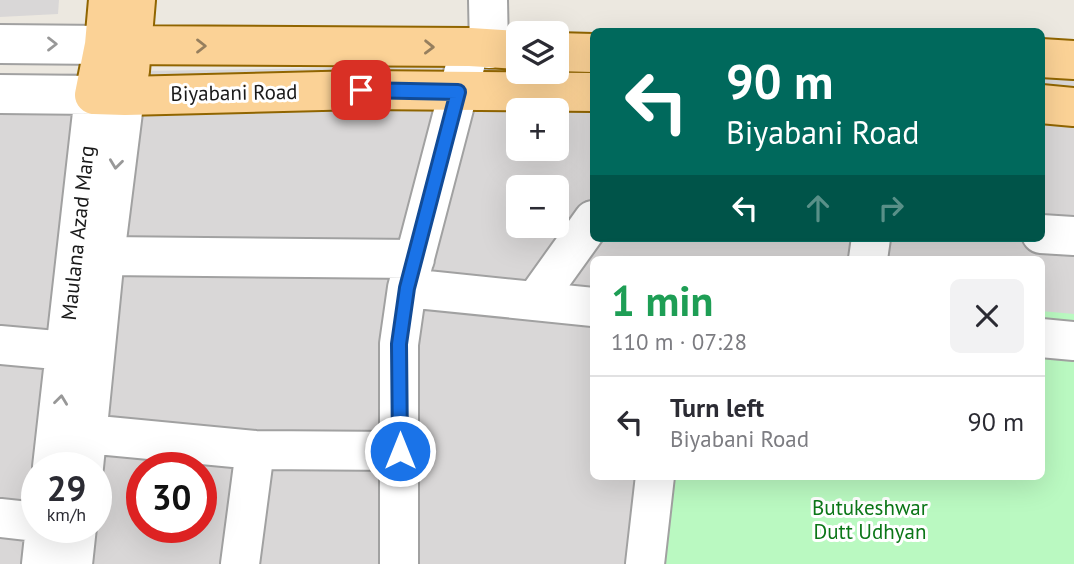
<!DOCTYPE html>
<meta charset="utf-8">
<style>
:root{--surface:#fff;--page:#f2f2f3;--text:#2b2b33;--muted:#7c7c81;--line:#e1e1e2}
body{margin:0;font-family:"PT Sans",sans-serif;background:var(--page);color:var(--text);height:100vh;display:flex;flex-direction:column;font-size:26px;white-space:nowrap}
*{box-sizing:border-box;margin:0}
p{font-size:23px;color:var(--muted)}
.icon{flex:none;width:38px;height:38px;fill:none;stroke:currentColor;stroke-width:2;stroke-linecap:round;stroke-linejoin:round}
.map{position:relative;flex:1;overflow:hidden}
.side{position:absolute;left:590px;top:256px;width:455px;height:224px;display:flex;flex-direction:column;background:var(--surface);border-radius:10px;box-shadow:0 7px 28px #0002}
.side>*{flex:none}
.hud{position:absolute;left:590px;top:28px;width:455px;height:214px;border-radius:10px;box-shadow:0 7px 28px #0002;background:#00695c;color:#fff;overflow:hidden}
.fabs{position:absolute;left:506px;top:21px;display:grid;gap:14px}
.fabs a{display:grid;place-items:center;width:63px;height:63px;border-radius:10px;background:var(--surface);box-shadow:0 7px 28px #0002;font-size:35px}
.speed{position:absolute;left:21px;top:452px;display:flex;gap:14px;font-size:35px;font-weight:700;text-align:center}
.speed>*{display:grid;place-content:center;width:91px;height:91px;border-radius:50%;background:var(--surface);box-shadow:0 7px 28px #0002;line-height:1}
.speed small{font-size:18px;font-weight:400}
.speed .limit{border:10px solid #d22;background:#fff;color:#111}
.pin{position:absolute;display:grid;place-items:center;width:60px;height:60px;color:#fff;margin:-30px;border-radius:14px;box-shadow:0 4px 10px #0006}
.me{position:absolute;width:77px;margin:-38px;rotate:0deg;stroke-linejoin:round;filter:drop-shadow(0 0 5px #0008)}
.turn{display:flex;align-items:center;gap:24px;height:147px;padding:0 21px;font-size:32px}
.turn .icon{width:91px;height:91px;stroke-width:2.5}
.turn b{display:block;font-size:49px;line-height:60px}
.lanes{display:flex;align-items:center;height:66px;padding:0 21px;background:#0003;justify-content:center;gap:35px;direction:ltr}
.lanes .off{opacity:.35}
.round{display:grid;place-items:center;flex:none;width:74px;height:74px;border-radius:10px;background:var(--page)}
.overview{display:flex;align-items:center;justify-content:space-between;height:119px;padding:0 21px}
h1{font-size:42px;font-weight:700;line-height:52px;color:#1e9e55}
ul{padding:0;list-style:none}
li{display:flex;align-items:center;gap:21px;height:91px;padding:0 21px;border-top:2px solid var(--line)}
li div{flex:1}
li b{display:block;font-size:26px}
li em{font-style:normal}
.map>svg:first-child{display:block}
</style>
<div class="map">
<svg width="1074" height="564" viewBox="0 0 1074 564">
<rect width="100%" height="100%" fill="#ece8e0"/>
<path fill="#d9d7d7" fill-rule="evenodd" d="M 0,0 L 59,0 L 58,14 L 0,17 Z
M 593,64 L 593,238 L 1041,238 L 1041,65 L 1074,68 L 1074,564 L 91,564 L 146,71 L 518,65 L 518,72 L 556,72 L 557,65 ZM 518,110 L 556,110 L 556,149 L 518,149 ZM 518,187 L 556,187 L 556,226 L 518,226 ZM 593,259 L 1041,259 L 1041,476 L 593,476 ZM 142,467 L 201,467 L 201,527 L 142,527 Z
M 82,73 L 25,564 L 0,564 L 0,77 Z"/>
<path fill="#baf9c1" d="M 1041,311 L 1074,314 L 1074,564 L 665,564 L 672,476 L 1041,476 Z"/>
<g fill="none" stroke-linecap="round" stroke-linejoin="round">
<g stroke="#a1a1a1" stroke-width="42">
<path id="minor" d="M 488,0 L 489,49
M 0,44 L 104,45
M 0,94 L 94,95 L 52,467
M 1041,234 L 1074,236
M 105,256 L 415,259
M 868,259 L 871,238
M 407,288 L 593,307
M 535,301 L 593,220
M 1041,338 L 1074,341
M 0,345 L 67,351
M 87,434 L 255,450 L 400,451
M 84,467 L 105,256 L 125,96
M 0,518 L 37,522
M 41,564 L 45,527
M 73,564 L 77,527
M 240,564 L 255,450
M 399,564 L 399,344 L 407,288 L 470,47
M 645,564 L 655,476"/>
</g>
<g stroke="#906500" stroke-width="42">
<path id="major" d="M 108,0 L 104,45 L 94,95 L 125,96 L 361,90 L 593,92
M 104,45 L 470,47 L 518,50
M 556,52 L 593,53
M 1041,58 L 1074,60
M 130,71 L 136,0
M 1041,104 L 1074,107"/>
</g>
<use href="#minor" stroke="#fff" stroke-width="38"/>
<use href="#major" stroke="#fbd296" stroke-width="38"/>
</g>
<defs><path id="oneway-chevron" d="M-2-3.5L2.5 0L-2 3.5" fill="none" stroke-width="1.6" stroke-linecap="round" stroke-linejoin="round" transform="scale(1.75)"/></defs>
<g stroke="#989898">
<use href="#oneway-chevron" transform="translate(52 44)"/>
<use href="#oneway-chevron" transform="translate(116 164) rotate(97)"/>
<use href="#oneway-chevron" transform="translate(61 400) rotate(-83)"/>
</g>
<g stroke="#967f5e">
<use href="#oneway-chevron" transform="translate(201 46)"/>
<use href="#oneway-chevron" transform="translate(429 47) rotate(1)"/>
</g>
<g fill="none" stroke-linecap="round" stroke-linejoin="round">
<g stroke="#114b97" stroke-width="18">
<path id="route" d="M 361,90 L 458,92 L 407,288 L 399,344 L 400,451"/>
</g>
<use href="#route" stroke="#1a73e8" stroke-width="12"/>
</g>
<g text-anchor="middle" stroke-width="6" stroke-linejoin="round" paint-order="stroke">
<g font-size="21" fill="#1a1a1a" stroke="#fff">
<text transform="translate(234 93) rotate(-1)" y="7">Biyabani Road</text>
<text transform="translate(78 233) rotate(-84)" y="7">Maulana Azad Marg</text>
</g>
<g font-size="21" fill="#0b7617" stroke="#fff">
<text x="870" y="515">Butukeshwar<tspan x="870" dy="24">Dutt Udhyan</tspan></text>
</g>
</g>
</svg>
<div class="fabs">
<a><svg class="icon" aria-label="layers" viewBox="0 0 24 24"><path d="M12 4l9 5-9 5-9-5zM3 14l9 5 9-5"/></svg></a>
<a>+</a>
<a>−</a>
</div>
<div class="speed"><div>29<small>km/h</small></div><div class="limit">30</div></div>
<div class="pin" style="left:361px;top:90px;background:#d93025"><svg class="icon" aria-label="arrive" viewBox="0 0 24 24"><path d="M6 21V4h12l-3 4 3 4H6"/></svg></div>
<svg class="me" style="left:400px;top:451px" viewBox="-20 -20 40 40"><circle r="17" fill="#1a73e8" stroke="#fff" stroke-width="3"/><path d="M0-11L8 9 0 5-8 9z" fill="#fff"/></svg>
<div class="hud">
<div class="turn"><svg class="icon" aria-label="left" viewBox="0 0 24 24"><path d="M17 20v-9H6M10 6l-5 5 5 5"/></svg><div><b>90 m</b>Biyabani Road</div></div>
<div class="lanes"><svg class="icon" aria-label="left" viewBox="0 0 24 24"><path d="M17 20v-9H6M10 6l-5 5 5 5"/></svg><svg class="icon off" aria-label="ahead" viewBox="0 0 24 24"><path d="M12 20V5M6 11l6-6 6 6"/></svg><svg class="icon off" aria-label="right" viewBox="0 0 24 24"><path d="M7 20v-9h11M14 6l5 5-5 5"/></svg></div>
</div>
<section class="side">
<div class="overview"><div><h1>1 min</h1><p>110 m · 07:28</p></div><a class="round"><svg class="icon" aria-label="close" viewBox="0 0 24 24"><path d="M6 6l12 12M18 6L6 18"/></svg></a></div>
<ul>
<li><svg class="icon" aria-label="left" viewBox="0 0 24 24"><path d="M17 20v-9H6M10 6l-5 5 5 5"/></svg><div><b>Turn left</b><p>Biyabani Road</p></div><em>90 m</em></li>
</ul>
</section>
</div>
